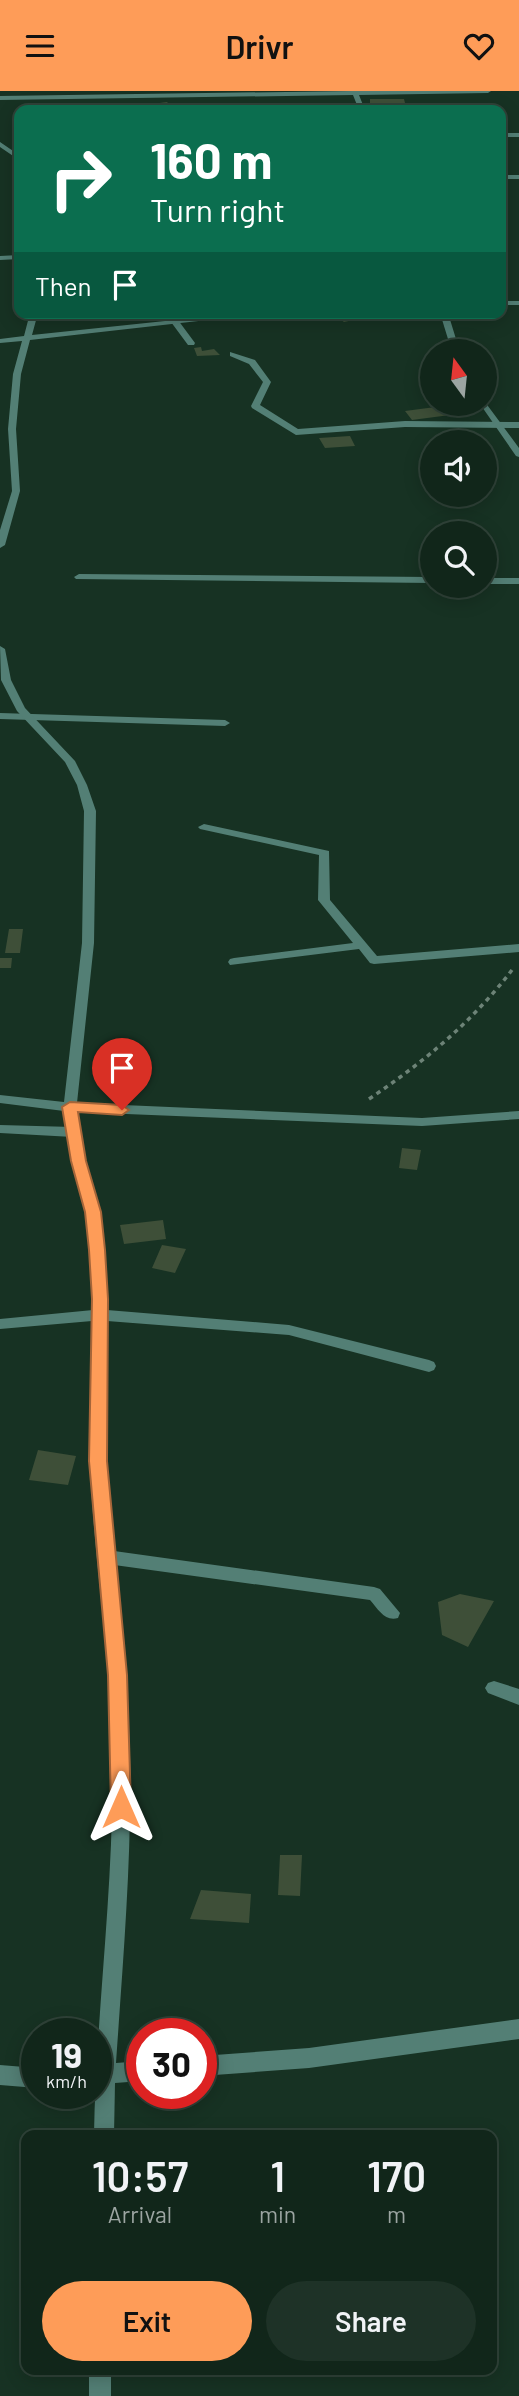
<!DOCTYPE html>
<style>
:root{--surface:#11261a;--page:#1e3227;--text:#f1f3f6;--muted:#9ca5a2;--line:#304339;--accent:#fe9c58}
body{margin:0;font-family:Barlow,sans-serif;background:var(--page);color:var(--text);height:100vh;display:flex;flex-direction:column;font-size:26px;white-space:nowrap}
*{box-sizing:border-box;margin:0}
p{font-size:23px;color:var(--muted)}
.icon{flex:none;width:38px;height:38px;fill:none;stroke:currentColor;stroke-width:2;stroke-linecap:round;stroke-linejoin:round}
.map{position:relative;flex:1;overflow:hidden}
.drawer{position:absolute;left:21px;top:2039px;width:476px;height:245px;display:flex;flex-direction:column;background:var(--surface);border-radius:14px;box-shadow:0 4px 18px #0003,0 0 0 2px var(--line)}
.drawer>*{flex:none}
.hud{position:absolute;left:14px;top:14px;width:492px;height:214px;border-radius:14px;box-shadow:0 4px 18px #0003,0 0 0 2px var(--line);background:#0b6e4f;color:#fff;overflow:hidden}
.needle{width:46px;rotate:345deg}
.controls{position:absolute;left:420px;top:248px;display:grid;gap:14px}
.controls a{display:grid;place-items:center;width:77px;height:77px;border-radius:50%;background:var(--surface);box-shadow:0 4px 18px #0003,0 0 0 2px var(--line);font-size:35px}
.speed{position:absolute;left:21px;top:1927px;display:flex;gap:14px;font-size:35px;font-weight:700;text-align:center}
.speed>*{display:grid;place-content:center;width:91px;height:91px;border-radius:50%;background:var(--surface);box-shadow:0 4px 18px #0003,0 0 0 2px var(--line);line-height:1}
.speed small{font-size:18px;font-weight:400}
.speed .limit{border:10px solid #d22;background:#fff;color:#111}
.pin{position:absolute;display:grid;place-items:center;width:60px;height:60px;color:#fff;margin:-72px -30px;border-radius:50% 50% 50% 0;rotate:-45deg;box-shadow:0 0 7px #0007}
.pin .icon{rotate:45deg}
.me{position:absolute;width:77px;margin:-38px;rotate:0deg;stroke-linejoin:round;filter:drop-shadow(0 0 5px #0008)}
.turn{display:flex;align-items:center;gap:24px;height:147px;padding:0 21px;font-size:32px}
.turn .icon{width:91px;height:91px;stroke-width:2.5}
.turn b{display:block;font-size:49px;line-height:60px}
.then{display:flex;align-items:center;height:66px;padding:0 21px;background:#0003;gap:14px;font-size:26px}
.eta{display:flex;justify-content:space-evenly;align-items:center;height:119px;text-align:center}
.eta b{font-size:42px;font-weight:600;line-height:49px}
.button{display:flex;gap:14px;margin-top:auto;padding:14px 21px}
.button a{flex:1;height:80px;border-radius:42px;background:var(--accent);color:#111;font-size:28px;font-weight:600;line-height:80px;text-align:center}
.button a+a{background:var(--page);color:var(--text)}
header{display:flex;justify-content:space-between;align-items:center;height:91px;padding:0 21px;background:var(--accent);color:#111;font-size:32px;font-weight:600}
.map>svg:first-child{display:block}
</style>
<header><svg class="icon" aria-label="menu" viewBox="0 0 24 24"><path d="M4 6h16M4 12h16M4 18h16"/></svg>Drivr<svg class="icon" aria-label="heart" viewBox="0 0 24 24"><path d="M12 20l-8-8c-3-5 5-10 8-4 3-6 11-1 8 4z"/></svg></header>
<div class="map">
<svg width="519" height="2305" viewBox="0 0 519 2305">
<rect width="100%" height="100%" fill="#173223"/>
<path fill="#3e4f38" d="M 370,8 L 404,8 L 405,12 L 370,12 Z
M 167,11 L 173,18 L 157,19 L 152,13 Z
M 423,12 L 449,13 L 448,18 L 421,17 Z
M 352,13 L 355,19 L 333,19 L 331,14 Z
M 373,14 L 408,17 L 406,19 L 371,19 Z
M 351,222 L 362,222 L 367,226 L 344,231 L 336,225 Z
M 201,256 L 202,260 L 214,258 L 220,264 L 197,265 L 194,257 Z
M 443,315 L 450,324 L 412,329 L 405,320 Z
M 350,345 L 355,355 L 325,357 L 319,347 Z
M 9,838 L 23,838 L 20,862 L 5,862 Z
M 0,867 L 12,867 L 11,877 L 0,877 Z
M 402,1057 L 421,1059 L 417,1079 L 399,1077 Z
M 163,1129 L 166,1148 L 124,1153 L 120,1134 Z
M 162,1154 L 186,1158 L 175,1182 L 152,1177 Z
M 38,1359 L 76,1365 L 68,1394 L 29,1389 Z
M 460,1503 L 494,1510 L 468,1556 L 442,1544 L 438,1511 Z
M 280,1764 L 302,1764 L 300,1805 L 278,1804 Z
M 201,1799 L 251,1803 L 249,1832 L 190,1828 Z"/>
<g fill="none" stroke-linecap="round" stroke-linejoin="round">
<path stroke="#6d8377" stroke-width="3.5" stroke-dasharray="4.5 4.5" stroke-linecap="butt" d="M 369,1008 C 424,971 472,931 512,879"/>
<path fill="#537f75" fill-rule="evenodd" d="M 172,229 L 178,229 L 195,252 L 194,254 L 188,254 L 171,231 Z
M 230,261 L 255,269 L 271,291 L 260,314 L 298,338 L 405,330 L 519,331 L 519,337 L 405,336 L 296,344 L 252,317 L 251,315 L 263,291 L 249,273 L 230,265 Z
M 0,622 L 225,629 L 230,632 L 225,635 L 0,628 Z
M 0,1034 L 73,1036 L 80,1041 L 73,1046 L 0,1042 Z
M 107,1459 L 374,1496 L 380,1498 L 400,1522 L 398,1527 C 385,1531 378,1518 370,1509 L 107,1473 L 101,1471 L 99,1466 L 101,1461 Z"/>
<path fill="#537f75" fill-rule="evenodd" d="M 352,0 L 491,0 L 488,2 L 359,4 L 365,19 L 359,19 L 353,4 L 0,9 L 0,5 Z
M 500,42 L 519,42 L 519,46 L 500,46 Z
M 0,51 L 19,64 L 19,69 L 0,56 Z
M 500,84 L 519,84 L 519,88 L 500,88 Z
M 19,164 L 19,168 L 0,169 L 0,165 Z
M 500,210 L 519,210 L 519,214 L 500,214 Z
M 30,222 L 38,222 L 32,244 L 241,222 L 269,222 L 30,249 L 21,283 L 16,338 L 20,400 L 5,454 L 0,457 L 0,439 L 12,400 L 8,338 L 13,283 L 22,250 L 0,252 L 0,248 L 24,245 Z
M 440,222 L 448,222 L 460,261 L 452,261 Z
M 485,311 L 519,357 L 519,366 L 516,365 L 480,313 L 485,313 Z
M 79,483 L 432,486 L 432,492 L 76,488 L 74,486 Z
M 485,487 L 519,487 L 519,493 L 485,493 Z
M 0,555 L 5,558 L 11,589 L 25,617 L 75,670 L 87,694 L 96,720 L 94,852 L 77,1012 L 422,1027 L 519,1020 L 519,1028 L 422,1035 L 77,1021 L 85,1070 L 100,1120 L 107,1219 L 289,1234 L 429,1269 L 434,1271 L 436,1275 L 434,1279 L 429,1281 L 289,1244 L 107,1230 C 106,1290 103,1350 108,1410 C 114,1495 128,1579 130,1664 C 132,1767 123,1869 116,1972 L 142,1970 L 142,1990 L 115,1992 L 114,2044 L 94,2044 C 96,1919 115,1791 112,1664 C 111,1579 98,1495 92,1410 C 88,1350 91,1290 92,1230 L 0,1238 L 0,1228 L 93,1219 L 86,1120 L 71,1070 L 64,1020 L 0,1012 L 0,1004 L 64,1011 L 82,852 L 84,720 L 77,694 L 65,671 L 17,620 L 1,589 Z
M 204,733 L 329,760 L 330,809 L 377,865 L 519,853 L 519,861 L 374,873 L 370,872 L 359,858 L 230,874 L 228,871 L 230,868 L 234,867 L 353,852 L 318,809 L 319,764 L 200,738 L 198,736 Z
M 494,1590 L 519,1598 L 519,1614 L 488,1602 L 485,1597 L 488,1592 Z
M 519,1928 L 519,1948 L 309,1977 L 201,1985 L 201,1965 L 309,1957 Z
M 0,1974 L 37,1977 L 37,1997 L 0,1994 Z
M 89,2278 L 111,2278 L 111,2305 L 89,2305 Z"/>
</g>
<path fill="#fe9c58" stroke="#a56539" stroke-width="2" d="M 70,1011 L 122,1014 L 129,1019 L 122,1024 L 78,1021 L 86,1070 L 101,1121 L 105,1159 L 108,1208 L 107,1370 L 127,1584 L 131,1716 L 128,1722 L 121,1725 L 114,1722 L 111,1716 L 108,1584 L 89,1370 L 92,1208 L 89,1159 L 85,1121 L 71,1070 L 62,1016 Z"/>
</svg>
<div class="controls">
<a><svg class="needle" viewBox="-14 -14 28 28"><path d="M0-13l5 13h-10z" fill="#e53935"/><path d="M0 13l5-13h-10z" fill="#9ca5a2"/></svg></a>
<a><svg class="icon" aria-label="sound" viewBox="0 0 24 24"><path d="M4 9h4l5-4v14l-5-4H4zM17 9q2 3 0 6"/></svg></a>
<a><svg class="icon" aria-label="search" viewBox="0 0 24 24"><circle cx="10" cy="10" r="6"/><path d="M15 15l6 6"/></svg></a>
</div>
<div class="speed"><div>19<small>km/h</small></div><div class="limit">30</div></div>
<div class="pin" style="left:122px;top:1019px;background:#d93025"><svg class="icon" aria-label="arrive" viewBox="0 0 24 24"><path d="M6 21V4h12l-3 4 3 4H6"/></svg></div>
<svg class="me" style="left:121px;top:1716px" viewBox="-20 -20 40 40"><path d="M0-17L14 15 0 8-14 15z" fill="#fe9c58" stroke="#fff" stroke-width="4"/></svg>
<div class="hud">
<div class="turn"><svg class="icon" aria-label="right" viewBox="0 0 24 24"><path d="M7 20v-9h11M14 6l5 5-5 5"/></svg><div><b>160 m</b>Turn right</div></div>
<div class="then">Then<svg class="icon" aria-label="arrive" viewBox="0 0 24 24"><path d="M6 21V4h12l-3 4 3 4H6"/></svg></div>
</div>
<section class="drawer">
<div class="eta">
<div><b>10:57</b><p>Arrival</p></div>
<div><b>1</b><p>min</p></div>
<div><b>170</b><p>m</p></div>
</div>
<div class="button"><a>Exit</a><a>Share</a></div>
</section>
</div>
